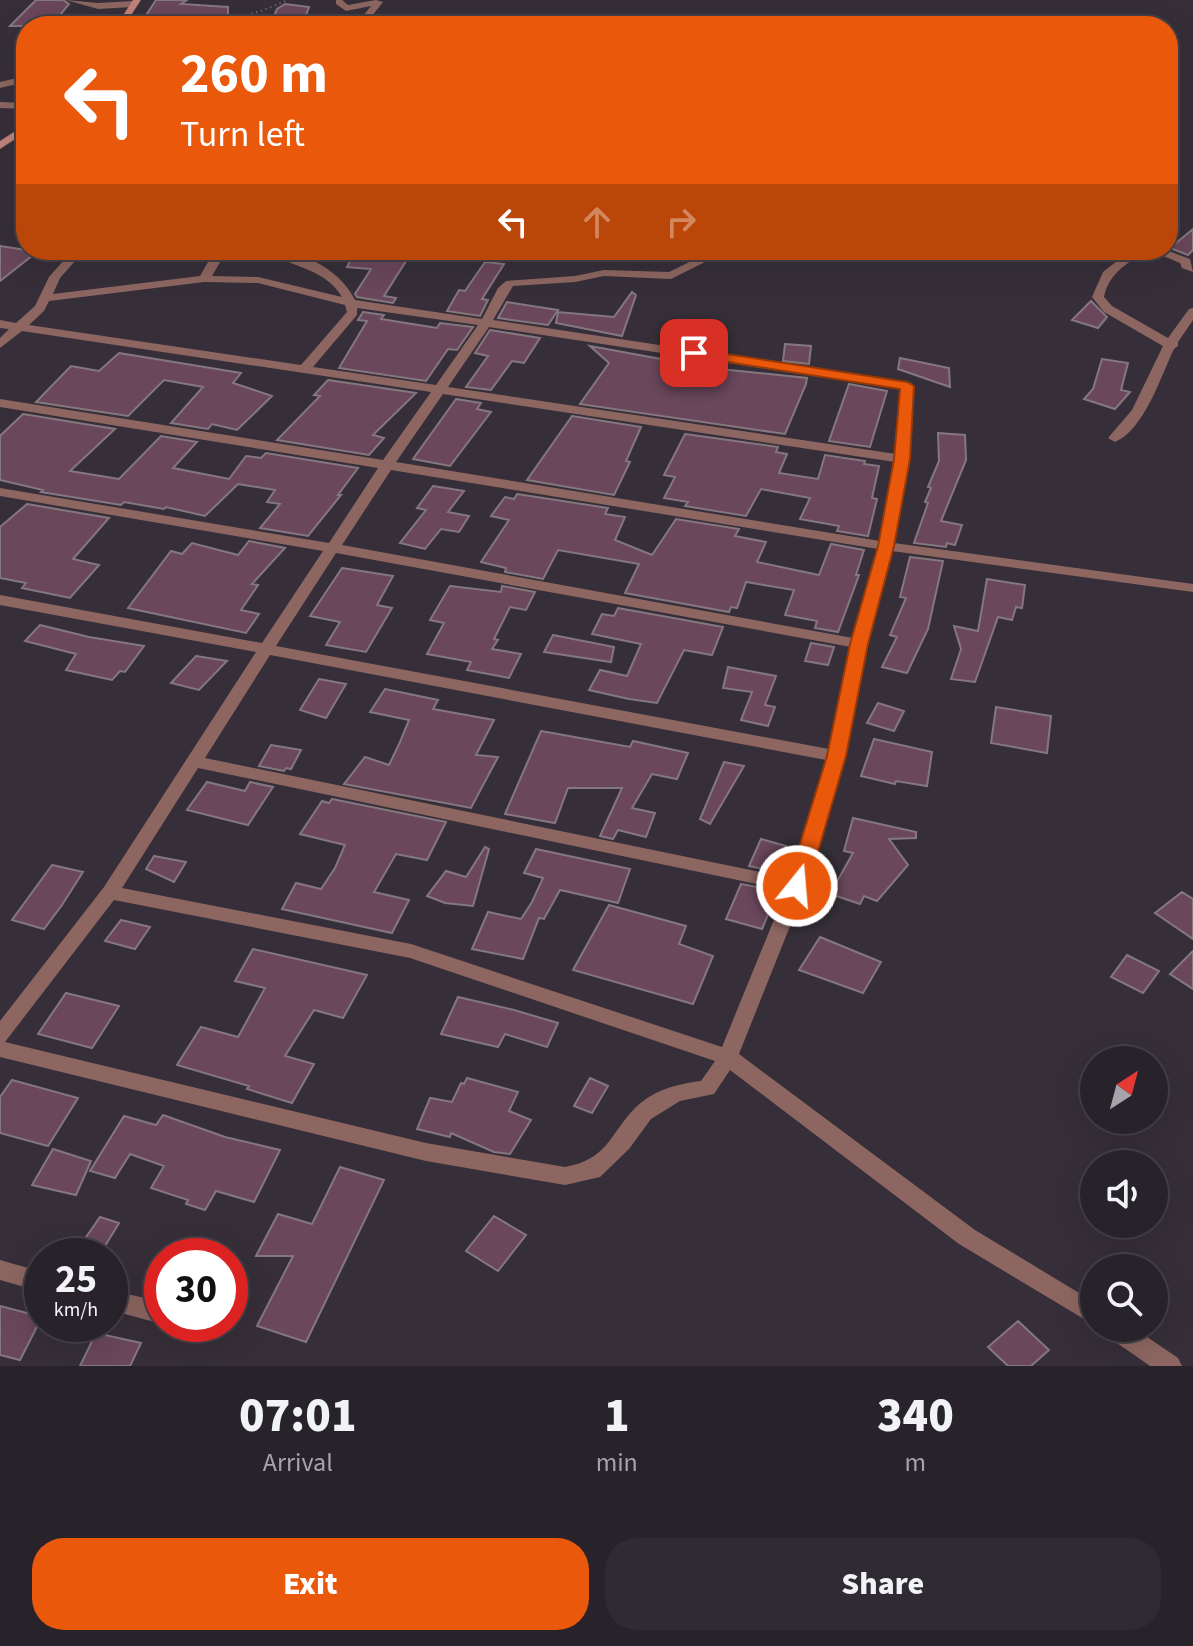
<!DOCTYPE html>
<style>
:root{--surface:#28232b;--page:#302b33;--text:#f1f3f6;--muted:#a5a4a9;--line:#444047;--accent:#ea580c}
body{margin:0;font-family:"Source Sans 3",sans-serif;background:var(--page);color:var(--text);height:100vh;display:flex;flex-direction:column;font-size:30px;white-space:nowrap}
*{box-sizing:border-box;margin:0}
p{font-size:26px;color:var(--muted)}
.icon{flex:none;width:44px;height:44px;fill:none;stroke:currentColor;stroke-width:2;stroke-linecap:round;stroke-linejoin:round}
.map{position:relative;height:1366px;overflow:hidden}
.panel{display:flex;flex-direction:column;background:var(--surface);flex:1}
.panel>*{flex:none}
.guide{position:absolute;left:16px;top:16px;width:1162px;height:244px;border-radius:32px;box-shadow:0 8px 32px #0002,0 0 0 2px var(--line);background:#ea580c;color:#fff;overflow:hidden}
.needle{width:52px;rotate:36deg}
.controls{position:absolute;left:1080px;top:1046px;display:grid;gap:16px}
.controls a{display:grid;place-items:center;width:88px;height:88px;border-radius:50%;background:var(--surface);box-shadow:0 8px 32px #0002,0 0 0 2px var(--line);font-size:40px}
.speed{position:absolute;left:24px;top:1238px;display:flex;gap:16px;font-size:40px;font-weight:700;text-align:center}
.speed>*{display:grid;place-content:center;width:104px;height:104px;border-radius:50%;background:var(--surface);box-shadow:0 8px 32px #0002,0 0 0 2px var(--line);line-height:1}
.speed small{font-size:20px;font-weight:400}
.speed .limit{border:12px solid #d22;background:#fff;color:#111}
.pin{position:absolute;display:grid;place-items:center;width:68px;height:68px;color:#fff;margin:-34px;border-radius:16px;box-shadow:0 4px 12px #0006}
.me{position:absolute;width:88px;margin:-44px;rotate:17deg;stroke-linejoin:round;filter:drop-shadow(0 0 6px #0008)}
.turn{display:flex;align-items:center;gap:28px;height:168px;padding:0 32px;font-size:36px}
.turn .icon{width:104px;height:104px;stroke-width:2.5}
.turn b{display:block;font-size:56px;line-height:68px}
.lanes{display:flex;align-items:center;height:76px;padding:0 32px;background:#0003;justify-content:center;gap:40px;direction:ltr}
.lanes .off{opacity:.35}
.eta{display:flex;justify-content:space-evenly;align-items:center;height:136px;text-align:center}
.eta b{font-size:48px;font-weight:800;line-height:56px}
.cta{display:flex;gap:16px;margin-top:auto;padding:16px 32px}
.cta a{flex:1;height:92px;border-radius:32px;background:var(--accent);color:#fff;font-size:32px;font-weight:800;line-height:92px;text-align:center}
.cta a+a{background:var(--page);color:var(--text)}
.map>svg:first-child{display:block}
</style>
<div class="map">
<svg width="1193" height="1366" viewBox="0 0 1193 1366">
<rect width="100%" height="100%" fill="#362f39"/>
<path fill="#6a475b" stroke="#85777e" stroke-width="2" d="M 36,0 L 63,0 L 69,4 L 56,20 L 52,20 L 47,26 L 10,26 Z
M 156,0 L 187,0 L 181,4 L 228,7 L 228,23 L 139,26 Z
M 285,4 L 309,7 L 302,26 L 270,26 L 277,9 Z
M 1193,229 L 1193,250 L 1188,255 L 1170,248 Z
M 0,246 L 26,250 L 37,252 L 0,281 Z
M 355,250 L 413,250 L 384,296 L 396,298 L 393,303 L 357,297 L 355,294 L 371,269 L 347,267 Z
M 485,262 L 504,264 L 482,299 L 488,300 L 480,316 L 447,311 L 459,290 L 465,291 Z
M 632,292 L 636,295 L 622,336 L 556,323 L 558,312 L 614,317 Z
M 1091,301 L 1107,317 L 1098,328 L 1072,320 Z
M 507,302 L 558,310 L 548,325 L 498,318 Z
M 363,312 L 384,315 L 381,319 L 431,327 L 437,328 L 440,323 L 473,327 L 457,350 L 448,349 L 426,381 L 339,368 L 367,321 L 358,320 Z
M 490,330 L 540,338 L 524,363 L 512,361 L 491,390 L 466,387 L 488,356 L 475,353 Z
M 785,344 L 811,346 L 809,364 L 783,361 Z
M 590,346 L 710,368 L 807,378 L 806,384 L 785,434 L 580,404 L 609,363 Z
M 119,353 L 241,373 L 233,383 L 272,396 L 237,430 L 212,424 L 208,429 L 171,423 L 203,387 L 164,380 L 128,416 L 36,402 L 71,366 L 99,371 Z
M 900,358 L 949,368 L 950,387 L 898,369 Z
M 1102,359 L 1128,363 L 1121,390 L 1130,392 L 1115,409 L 1084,399 L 1093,389 Z
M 328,380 L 416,393 L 373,435 L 384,438 L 369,455 L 277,440 L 320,396 L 314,395 Z
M 849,384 L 887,391 L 870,447 L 829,441 Z
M 456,399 L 481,403 L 477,409 L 491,412 L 450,466 L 413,459 Z
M 23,414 L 115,429 L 70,471 L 119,479 L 161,436 L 197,442 L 173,468 L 229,479 L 246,456 L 261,458 L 266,453 L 358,468 L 338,495 L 341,495 L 308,536 L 260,528 L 280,504 L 267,502 L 275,490 L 238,484 L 205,516 L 166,507 L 164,509 L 124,502 L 121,505 L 41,492 L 43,490 L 0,480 L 0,436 Z
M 572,416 L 641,427 L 626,461 L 630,462 L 614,495 L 527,480 Z
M 938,433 L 965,435 L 966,460 L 941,521 L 962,525 L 955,545 L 947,543 L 946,547 L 914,543 L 928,503 L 925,502 L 931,488 L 928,487 L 939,461 Z
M 685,434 L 778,447 L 776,452 L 787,454 L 779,473 L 818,479 L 825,455 L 865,461 L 864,464 L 879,466 L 872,498 L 877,499 L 868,536 L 837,531 L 839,526 L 800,519 L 810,498 L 761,489 L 746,516 L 685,506 L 688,502 L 664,498 L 675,477 L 664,475 Z
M 433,486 L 464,491 L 448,512 L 469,516 L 459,532 L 441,529 L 425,549 L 400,543 L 426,510 L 417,508 Z
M 517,494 L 608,508 L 605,514 L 625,517 L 615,540 L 652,555 L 676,519 L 739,529 L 735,536 L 766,542 L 757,562 L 819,575 L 831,544 L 864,550 L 856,575 L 859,575 L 838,632 L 815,628 L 817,621 L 785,615 L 794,590 L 746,582 L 737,608 L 731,607 L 729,612 L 625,593 L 639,564 L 558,550 L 543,579 L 505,572 L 506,568 L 481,562 L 509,520 L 491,516 L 505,497 L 514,499 Z
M 27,504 L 109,518 L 73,559 L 99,565 L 70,598 L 22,588 L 26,583 L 0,578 L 0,527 Z
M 249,541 L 285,548 L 252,584 L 258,585 L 241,610 L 259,614 L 246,633 L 128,608 L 171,551 L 182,554 L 192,543 L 238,555 Z
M 910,557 L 943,561 L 928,629 L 907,673 L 882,667 L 897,637 L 890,635 L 906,598 L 900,597 Z
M 342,568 L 393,576 L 377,605 L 392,608 L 366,652 L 326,645 L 340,622 L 310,616 Z
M 987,579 L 1025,585 L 1022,608 L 1016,607 L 1012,620 L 998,617 L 975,682 L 951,679 L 961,649 L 954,626 L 978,631 Z
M 450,586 L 501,592 L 502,586 L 535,592 L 526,610 L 510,607 L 494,639 L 498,640 L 492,649 L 521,654 L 509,678 L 467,670 L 471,662 L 427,654 L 444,623 L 430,620 Z
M 618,608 L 723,627 L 712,655 L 684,650 L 657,703 L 629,699 L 589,690 L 600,670 L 627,676 L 641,644 L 592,634 L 602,614 L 614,616 Z
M 40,625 L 89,637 L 144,646 L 125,672 L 120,671 L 112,680 L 66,670 L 76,654 L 25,641 Z
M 553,635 L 614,647 L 611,662 L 544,652 Z
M 811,643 L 834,647 L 828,665 L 805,661 Z
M 196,656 L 227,661 L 199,690 L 171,683 Z
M 728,667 L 776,676 L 765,705 L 775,707 L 768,726 L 741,720 L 752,692 L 723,688 Z
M 319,679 L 346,684 L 326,718 L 300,710 Z
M 385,689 L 438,700 L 433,709 L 494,720 L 476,755 L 498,757 L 471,808 L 344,784 L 365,757 L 389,765 L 400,742 L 409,720 L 370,712 Z
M 878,703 L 904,711 L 894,731 L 867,723 Z
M 996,707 L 1051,716 L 1047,753 L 991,743 Z
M 541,731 L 630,747 L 633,741 L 688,753 L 677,779 L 652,774 L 632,808 L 655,813 L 646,837 L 618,830 L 613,839 L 600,836 L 622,788 L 568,788 L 555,823 L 505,814 Z
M 874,739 L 932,752 L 927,786 L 896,781 L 895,784 L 861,776 Z
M 271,745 L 301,750 L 291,769 L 286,768 L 284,771 L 259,766 Z
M 724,762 L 744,766 L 710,824 L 700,819 Z
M 207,782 L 245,791 L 250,782 L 273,787 L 248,825 L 187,810 Z
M 332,799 L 446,822 L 427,860 L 396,854 L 374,892 L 409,900 L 392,933 L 282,909 L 296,883 L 321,889 L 335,868 L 345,845 L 300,834 L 322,801 L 329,803 Z
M 853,818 L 916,832 L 916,838 L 889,839 L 908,865 L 877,901 L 864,896 L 860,904 L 830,894 L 853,853 L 844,851 Z
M 761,839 L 786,846 L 776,872 L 749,866 Z
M 485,847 L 489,849 L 473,906 L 445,903 L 427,896 L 446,871 L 466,877 Z
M 536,849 L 630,869 L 618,903 L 560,890 L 544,919 L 539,918 L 523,959 L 472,949 L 488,912 L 521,919 L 532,902 L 543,878 L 524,873 Z
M 154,856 L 186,862 L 174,882 L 146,869 Z
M 52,865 L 83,872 L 62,905 L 44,929 L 12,920 Z
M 741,884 L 768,889 L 764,900 L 773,903 L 762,929 L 726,919 Z
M 1182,892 L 1193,899 L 1193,939 L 1155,913 Z
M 609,905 L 686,926 L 679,944 L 713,956 L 693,1004 L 573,970 Z
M 121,920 L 150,927 L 135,949 L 105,941 Z
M 820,937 L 881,962 L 863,993 L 799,970 Z
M 253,949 L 367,975 L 343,1018 L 314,1010 L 285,1056 L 314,1064 L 292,1103 L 247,1089 L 249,1086 L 177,1065 L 201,1027 L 238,1037 L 265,988 L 235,981 Z
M 1193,951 L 1193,989 L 1170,974 Z
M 1127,955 L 1159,971 L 1143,993 L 1111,977 Z
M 66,993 L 119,1006 L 92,1048 L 38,1034 Z
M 458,997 L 514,1010 L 558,1023 L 547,1047 L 505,1034 L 498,1047 L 441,1034 Z
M 467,1078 L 518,1092 L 509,1111 L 531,1120 L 510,1154 L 494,1152 L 451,1133 L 450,1137 L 417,1129 L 430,1098 L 452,1102 L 461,1083 L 464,1084 Z
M 590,1078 L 608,1086 L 592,1113 L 574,1106 Z
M 12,1080 L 78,1098 L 48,1146 L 0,1133 L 0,1097 Z
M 163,1115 L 225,1137 L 280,1150 L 254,1202 L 216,1191 L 205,1210 L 186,1204 L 188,1200 L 151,1188 L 164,1166 L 130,1154 L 115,1178 L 90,1171 L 124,1116 L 156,1125 Z
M 53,1149 L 91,1161 L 76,1195 L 32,1185 Z
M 340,1167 L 384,1180 L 306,1342 L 257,1326 L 293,1256 L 256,1256 L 278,1214 L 312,1224 Z
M 494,1216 L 526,1235 L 498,1271 L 466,1251 Z
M 100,1217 L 119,1223 L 99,1256 L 73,1256 Z
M 0,1306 L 42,1317 L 20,1360 L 0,1355 Z
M 1018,1321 L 1049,1350 L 1031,1366 L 1008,1366 L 988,1347 Z
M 96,1333 L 141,1343 L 130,1366 L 80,1366 Z"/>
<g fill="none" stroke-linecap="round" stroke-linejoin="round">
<path stroke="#7f7982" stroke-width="2" stroke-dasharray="1 4" stroke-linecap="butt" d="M 203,26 L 261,11 L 288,0"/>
<path fill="#8d6661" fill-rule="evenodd" d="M 66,0 L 98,3 L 133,1 L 137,4 L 133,7 L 98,9 Z
M 336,0 L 342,0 L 348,5 L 376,0 L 383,2 L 364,26 L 355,26 L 371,6 L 346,11 L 336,4 Z
M 26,76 L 26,82 L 0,88 L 0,82 Z
M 0,102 L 26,103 L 26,109 L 0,108 Z
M 73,250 L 85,250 L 60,278 L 53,294 L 200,276 L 215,250 L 227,250 L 212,276 L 258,277 L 342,297 C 324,267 292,269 266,250 C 301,250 339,268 355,300 L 482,319 L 498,288 L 506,281 L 575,276 L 604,270 L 669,272 L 714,250 L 729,250 L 671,279 L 604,276 L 575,282 L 513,286 L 493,320 L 912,383 L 909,459 L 894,543 L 1193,584 L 1193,592 L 892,551 L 867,644 L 844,756 L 806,886 L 739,1054 L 975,1230 L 1094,1302 L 1094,1325 L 959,1244 L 730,1070 L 714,1094 L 680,1101 L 651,1119 L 629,1149 L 600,1177 L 565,1185 L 426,1161 L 0,1057 L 0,1021 L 104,887 L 256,652 L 0,605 L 0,595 L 262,643 L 323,551 L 0,496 L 0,488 L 329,543 L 378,468 L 0,407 L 0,399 L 383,460 L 431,392 L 22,331 L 0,348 L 0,338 L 9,329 L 0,328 L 0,320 L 16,323 L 35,306 L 49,277 ZM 204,282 L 258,283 L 345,305 L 347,312 L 301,365 L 29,325 L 44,311 L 49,301 ZM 357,308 L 478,325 L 436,385 L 313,367 L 357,315 ZM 489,327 L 900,389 L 896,454 L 448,387 ZM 443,394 L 895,462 L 880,541 L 396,462 ZM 391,470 L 878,549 L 853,638 L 342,545 ZM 336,553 L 851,647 L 829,749 L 276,646 ZM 270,655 L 826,760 L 790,878 L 205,758 ZM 198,768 L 786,890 L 722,1047 L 411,944 L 122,888 ZM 114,900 L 410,958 L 715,1061 L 701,1081 C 677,1084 654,1090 636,1107 C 609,1134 609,1159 565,1167 L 426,1143 L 5,1042 Z
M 1131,250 L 1146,250 C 1128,264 1109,272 1104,297 L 1112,306 L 1168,338 L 1189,309 L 1193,308 L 1193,320 L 1178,342 L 1178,346 L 1174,349 C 1161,376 1144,430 1115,442 L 1108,438 L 1132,410 L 1163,346 L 1104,312 L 1092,297 L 1103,272 Z
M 1149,250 L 1166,250 L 1190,259 L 1193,272 L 1182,268 L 1180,263 Z
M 0,1260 L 42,1272 L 42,1292 L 0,1280 Z
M 110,1290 L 162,1302 L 162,1324 L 110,1310 Z
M 1103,1328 L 1134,1328 L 1178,1358 L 1182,1366 L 1150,1366 L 1107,1336 Z"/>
<path fill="#c0827b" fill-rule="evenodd" d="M 133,0 L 141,0 L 124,26 L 116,26 Z
M 26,124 L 26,132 L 0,149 L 0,141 Z"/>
</g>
<path fill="#ea580c" stroke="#983908" stroke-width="2" d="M 694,349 L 907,382 L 914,386 L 910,459 L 894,546 L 868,644 L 846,756 L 808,886 L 805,891 L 790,891 L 787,886 L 827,756 L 850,644 L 878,546 L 894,459 L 900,389 L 689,356 L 689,350 Z"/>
</svg>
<div class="controls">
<a><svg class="needle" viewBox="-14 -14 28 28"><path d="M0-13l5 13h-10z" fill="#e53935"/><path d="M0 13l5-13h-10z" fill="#a5a4a9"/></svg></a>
<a><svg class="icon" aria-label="sound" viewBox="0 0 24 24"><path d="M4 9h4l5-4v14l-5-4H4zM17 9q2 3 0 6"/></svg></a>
<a><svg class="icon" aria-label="search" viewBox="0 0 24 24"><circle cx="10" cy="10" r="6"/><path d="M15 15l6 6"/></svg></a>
</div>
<div class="speed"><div>25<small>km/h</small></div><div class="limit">30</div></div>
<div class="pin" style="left:694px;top:353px;background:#d93025"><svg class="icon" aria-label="arrive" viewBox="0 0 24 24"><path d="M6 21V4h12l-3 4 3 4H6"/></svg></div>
<svg class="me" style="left:797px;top:886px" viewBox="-20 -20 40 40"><circle r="17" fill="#ea580c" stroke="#fff" stroke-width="3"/><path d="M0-11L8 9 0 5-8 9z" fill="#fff"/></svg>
<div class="guide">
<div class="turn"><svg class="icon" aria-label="left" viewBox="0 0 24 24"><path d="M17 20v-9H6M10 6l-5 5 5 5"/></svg><div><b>260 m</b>Turn left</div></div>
<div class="lanes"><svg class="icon" aria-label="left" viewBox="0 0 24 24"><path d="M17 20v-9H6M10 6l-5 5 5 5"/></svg><svg class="icon off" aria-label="ahead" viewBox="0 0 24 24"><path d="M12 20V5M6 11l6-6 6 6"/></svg><svg class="icon off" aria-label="right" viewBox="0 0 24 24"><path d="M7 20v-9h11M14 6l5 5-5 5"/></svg></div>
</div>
</div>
<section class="panel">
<div class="eta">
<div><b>07:01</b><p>Arrival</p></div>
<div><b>1</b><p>min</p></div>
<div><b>340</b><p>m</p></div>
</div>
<div class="cta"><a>Exit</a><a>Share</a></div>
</section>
